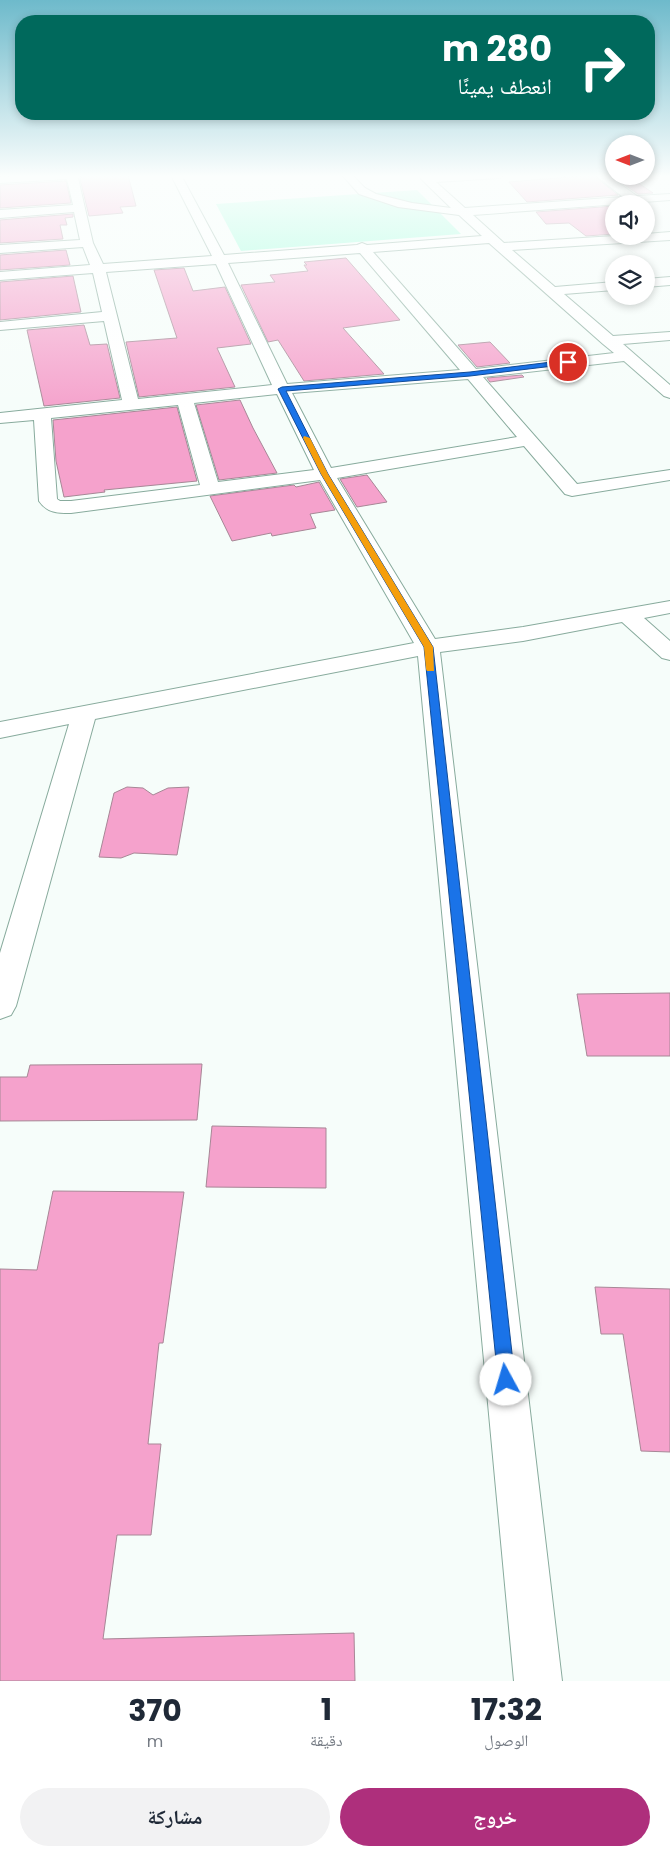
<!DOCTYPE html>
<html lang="ar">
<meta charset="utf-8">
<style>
:root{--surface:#fff;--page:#f2f2f3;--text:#1f2937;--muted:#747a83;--accent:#ae2f7c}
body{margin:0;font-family:Poppins,"Noto Naskh Arabic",sans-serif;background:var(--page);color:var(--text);direction:rtl;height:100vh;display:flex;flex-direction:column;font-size:19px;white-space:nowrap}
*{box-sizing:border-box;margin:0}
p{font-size:16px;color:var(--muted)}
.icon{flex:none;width:28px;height:28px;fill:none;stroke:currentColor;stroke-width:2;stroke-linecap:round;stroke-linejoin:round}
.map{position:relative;height:1681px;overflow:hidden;direction:ltr}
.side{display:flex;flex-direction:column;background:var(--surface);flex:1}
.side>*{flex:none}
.banner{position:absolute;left:15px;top:15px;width:640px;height:105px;border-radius:20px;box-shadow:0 2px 8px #0003;direction:rtl;background:#00695c;color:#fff;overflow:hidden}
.needle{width:32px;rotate:270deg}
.tools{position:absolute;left:605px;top:135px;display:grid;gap:10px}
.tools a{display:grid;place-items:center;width:50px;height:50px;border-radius:50%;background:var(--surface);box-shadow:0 2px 8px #0003;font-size:25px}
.pin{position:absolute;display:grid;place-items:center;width:42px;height:42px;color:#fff;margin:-21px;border:2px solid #fff;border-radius:50%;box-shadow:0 1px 5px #0007}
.me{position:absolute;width:55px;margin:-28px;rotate:354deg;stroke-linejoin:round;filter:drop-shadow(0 0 4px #0008)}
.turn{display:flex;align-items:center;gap:18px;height:105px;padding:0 20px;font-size:22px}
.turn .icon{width:65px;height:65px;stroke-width:2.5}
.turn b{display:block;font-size:35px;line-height:42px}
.eta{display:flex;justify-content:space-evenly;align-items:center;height:85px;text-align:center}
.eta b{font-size:30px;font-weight:700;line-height:35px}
.button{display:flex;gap:10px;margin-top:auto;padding:10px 20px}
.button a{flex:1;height:58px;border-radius:30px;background:var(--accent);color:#fff;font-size:20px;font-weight:700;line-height:58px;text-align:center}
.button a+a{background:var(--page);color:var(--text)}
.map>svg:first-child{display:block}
</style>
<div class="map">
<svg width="670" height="1681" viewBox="0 0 670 1681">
<rect width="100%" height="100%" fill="#f6fdfa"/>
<path fill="#95fdd8" d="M 417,190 L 461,234 L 241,251 L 216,204 Z"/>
<path fill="#f5a2cc" stroke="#a78796" d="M 84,175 L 128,175 L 136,206 L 120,207 L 123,213 L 89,216 L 80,179 Z
M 593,175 L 618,195 L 527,202 L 509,182 Z
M 610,175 L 628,176 L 653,193 L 638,194 Z
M 66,181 L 71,203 L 0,208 L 0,185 Z
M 614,206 L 614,234 L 586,236 L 569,223 L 546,224 L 536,212 Z
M 73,214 L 73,217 L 65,218 L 67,225 L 60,225 L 63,239 L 0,243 L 0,220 Z
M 66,250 L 70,265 L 0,270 L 0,255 Z
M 346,258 L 400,320 L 343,328 L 384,374 L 304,381 L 278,340 L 268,342 L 241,285 L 275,282 L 270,275 L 308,271 L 304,265 L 307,265 L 304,262 Z
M 184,268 L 193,291 L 225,287 L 251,344 L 217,348 L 235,387 L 139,397 L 126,342 L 177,338 L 154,270 Z
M 73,276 L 81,312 L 0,320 L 0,282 Z
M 84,325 L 90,345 L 107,344 L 120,398 L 44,406 L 27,330 Z
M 490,342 L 510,363 L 477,367 L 458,345 Z
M 522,375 L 524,377 L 490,382 L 487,378 Z
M 240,400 L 253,428 L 277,473 L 219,480 L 196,405 Z
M 177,407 L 197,481 L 104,490 L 105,492 L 64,497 L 56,461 L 53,420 Z
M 367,475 L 387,502 L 357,507 L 340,479 Z
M 319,482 L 335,510 L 310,514 L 316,528 L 272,536 L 271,533 L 232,541 L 210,496 L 294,485 L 296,487 Z
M 127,787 L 143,788 L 153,795 L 168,788 L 189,787 L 177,855 L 134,853 L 121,858 L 99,857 L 114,793 Z
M 670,993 L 670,1056 L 587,1056 L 577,994 Z
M 202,1064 L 197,1120 L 0,1121 L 0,1077 L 27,1077 L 30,1065 Z
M 212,1126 L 326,1128 L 326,1188 L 206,1187 Z
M 53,1191 L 184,1192 L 163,1343 L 159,1343 L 148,1444 L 161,1444 L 151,1535 L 117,1535 L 103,1639 L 354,1633 L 355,1681 L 0,1681 L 0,1269 L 37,1270 Z
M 595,1287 L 670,1289 L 670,1452 L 641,1451 L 623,1334 L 601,1334 Z"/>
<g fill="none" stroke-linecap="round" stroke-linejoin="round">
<g stroke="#88ab9d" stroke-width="2">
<path id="minor" d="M 30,175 L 82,175 L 78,178 L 93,243 L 103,264 L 212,256 L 171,175 L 181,175 L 224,255 L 357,245 L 362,243 L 367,245 L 482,236 L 459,215 L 398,207 L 359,194 L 342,175 L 352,175 L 365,188 L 376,194 L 412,203 L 451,208 L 417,175 L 504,175 L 499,178 L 436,182 L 465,208 L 623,197 L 595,175 L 607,175 L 637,196 L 670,194 L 670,200 C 607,205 539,210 473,215 L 504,243 L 614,236 L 646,236 L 646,234 L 670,232 L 670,240 L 512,250 L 555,287 L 614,282 L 614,290 L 564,294 L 613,336 L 670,332 L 670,340 L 623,344 L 670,385 L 670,398 L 664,396 L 624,361 L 483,377 L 577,484 L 670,470 L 670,480 L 572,496 L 565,494 L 524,446 L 337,478 L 435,639 L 523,627 L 670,601 L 670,613 L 644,618 L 670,641 L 670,660 L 662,658 L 622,622 L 523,641 L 440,652 L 562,1681 L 514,1681 L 418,656 L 95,719 L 16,1006 L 11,1015 L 0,1019 L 0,953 L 69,724 L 0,738 L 0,722 L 414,643 L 320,480 L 71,513 C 58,513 47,513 39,501 L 34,420 L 0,423 L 0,413 L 122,400 L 104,321 L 0,330 L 0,322 L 102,312 L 93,273 L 0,280 L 0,272 L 90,265 L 83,247 L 0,253 L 0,245 L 80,240 L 74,212 L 0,218 L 0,210 L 73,205 L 67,179 L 0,183 L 0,177 ZM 489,243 L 603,344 L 614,353 L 476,369 L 373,252 ZM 360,253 L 460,370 L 287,384 L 228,263 ZM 216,264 L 272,385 L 138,399 L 106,272 ZM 468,379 L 517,437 L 331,468 L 292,393 ZM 277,394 L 314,470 L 218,482 L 194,403 ZM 178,405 L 200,485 L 71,501 L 60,501 L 57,499 L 51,418 Z
M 670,277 L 670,285 L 646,287 L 646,279 Z"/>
</g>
<use href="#minor" fill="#fff" fill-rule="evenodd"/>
</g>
<linearGradient id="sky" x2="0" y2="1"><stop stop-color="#6ebacb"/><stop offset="0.43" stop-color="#fbfefd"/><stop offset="1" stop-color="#fbfefd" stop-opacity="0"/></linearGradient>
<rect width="670" height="410" fill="url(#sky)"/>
<path fill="#1a73e8" stroke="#114b97" d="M 568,360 L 570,361 L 570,364 L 470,376 L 286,391 L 328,474 L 433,647 L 515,1380 L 512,1386 L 506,1389 L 500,1386 L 498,1380 L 424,647 L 321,474 L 278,389 L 282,387 L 470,372 Z"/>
<path fill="#f59e0b" d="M 304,436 L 310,438 L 328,474 L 433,647 L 434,671 L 427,671 L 426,669 L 424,647 L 321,474 L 303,438 Z"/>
</svg>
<div class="tools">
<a><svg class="needle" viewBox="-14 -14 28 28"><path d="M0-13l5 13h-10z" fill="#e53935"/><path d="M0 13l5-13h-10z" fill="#747a83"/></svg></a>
<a><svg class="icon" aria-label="sound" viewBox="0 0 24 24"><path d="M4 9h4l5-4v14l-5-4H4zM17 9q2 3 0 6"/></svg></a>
<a><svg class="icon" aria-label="layers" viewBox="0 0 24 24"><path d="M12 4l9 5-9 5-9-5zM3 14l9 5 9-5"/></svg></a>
</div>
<div class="pin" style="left:568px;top:362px;background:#d93025"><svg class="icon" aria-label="arrive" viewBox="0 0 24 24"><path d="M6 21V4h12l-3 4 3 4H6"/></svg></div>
<svg class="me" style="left:506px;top:1380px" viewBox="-20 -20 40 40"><circle r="19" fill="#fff"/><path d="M0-13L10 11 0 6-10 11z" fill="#1a73e8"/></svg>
<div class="banner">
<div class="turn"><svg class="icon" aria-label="right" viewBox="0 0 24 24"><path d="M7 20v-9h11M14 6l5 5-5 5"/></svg><div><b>280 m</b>انعطف يمينًا</div></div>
</div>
</div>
<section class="side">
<div class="eta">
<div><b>17:32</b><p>الوصول</p></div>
<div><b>1</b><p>دقيقة</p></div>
<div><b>370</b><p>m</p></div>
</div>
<div class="button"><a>خروج</a><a>مشاركة</a></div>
</section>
